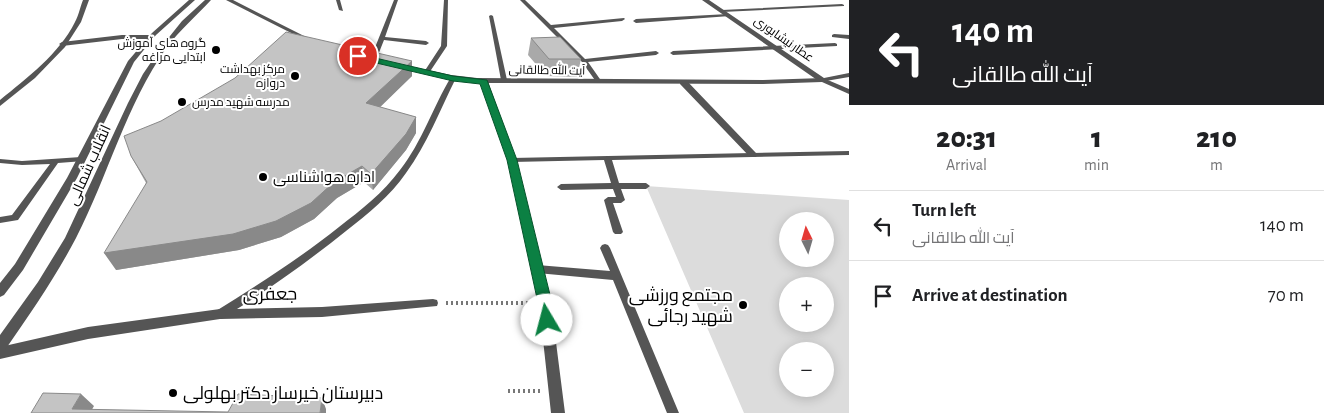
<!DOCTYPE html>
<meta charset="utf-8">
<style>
:root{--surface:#fff;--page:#f6f6f6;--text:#202124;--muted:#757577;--line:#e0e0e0}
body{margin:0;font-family:"Alegreya Sans",Cairo,sans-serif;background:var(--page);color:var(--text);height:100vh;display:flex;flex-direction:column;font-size:19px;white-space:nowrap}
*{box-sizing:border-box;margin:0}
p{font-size:16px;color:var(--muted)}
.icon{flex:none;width:28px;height:28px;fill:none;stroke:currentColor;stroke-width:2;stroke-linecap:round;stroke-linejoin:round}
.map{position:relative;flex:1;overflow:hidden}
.panel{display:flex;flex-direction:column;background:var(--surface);width:475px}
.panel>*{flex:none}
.guide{background:#202124;color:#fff;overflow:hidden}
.needle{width:32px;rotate:355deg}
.fabs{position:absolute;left:779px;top:212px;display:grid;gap:10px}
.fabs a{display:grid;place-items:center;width:55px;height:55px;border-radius:50%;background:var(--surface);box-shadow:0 2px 12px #0003;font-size:25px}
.pin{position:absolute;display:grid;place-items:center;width:42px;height:42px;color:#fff;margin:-21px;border:2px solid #fff;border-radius:50%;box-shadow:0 1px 5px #0007}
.me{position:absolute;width:55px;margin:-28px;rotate:352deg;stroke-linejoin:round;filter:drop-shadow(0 0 4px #0008)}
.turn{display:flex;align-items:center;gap:18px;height:105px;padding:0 20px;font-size:22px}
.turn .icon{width:65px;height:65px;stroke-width:2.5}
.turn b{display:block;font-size:35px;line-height:42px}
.eta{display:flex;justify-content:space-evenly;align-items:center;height:85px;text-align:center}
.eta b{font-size:30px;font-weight:800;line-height:35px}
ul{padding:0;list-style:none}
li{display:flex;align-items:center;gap:15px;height:70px;padding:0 20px;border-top:1px solid var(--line)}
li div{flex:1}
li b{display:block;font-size:19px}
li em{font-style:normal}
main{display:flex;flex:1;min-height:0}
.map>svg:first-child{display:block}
</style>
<main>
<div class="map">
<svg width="849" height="413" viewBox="0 0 849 413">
<rect width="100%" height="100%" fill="#fff"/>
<path fill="#dcdcdc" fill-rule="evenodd" d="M 646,186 L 849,200 L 849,413 L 744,413 ZM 788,221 L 825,221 L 825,259 L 788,259 ZM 788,286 L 825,286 L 825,324 L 788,324 ZM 788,351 L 825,351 L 825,389 L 788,389 Z"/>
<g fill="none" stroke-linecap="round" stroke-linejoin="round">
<path stroke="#777" stroke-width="4" stroke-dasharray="2 3" stroke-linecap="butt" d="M 446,303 L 530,303
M 508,391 L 540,391"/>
<path fill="#555" fill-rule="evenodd" d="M 336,0 L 340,0 L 343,11 L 339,10 Z
M 394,0 L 398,0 L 385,37 L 426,41 L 429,43 L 426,45 L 384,40 L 376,60 L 371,61 L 370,60 Z
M 444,0 L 448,0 L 447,46 L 429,73 L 427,74 L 424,72 L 441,46 Z
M 520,0 L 525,0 L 551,25 L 624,18 L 625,19 L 622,21 L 554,28 L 585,59 L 656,51 L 659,53 L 656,55 L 588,62 L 602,82 L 597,83 L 582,62 Z
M 842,4 L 844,5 L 844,6 L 722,12 L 720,11 L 722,10 Z
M 728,14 L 730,14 L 730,16 L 636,23 L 633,21 L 636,19 Z
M 491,15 L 493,16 L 507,80 L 504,82 L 501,80 L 489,16 Z
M 834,34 L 849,35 L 849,39 L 832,37 L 832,35 Z
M 122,35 L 151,35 L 154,37 L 151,39 L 122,39 L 62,46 L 59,44 L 62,42 Z
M 835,43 L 837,44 L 837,46 L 673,55 L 670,53 L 673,51 Z
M 451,77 L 456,78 C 440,110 427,144 406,173 C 390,196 368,214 346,231 C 311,259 275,285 237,309 L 322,307 L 433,299 L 437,300 L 438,303 L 437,306 L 322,317 L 220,319 L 216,317 L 215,314 L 216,311 C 258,285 300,258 339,227 C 361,210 383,193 400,170 C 422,142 433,107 451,77 Z
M 849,151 L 849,155 L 612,160 L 619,183 L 646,183 L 650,186 L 646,189 L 621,189 L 625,200 L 621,203 L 613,203 L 623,232 L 621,234 L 615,234 L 613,232 L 604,200 L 608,197 L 616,197 L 613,189 L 561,190 L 557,187 L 561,184 L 611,183 L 604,160 L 512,162 L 508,160 L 512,158 Z
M 81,157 L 84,157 L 85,159 L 84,161 L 58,163 L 18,220 L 0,223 L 0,217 L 12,215 L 50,164 L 22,165 L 0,163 L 0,159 L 22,161 Z
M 605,244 L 608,245 L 610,248 L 679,413 L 667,413 L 613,280 L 537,273 L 533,272 L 532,269 L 533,266 L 537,265 L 610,271 L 600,248 L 602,245 Z"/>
<path fill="#555" fill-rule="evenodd" d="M 83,0 L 89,0 L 81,22 L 65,47 L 35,78 L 0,106 L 0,100 C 27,78 59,54 75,22 C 79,15 80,7 83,0 Z
M 702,0 L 709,0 L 824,78 L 849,73 L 849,77 L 820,82 Z
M 481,80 L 488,82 L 516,160 L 551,303 L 565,413 L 551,413 L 539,303 L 508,160 L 480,82 Z
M 680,80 L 686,80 L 756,153 L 757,155 L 756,157 L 750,157 L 680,84 Z
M 220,309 L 224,310 L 226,314 L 224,318 L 220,319 L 88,339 L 0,359 L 0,347 L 88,327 Z"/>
<path fill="#555" fill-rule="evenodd" d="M 189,0 L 195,0 L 156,35 L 134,62 L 77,178 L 23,270 L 4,295 L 0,297 L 0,283 L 15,264 L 67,178 L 128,61 L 152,33 Z
M 205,0 L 211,0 C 196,16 180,30 167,47 C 126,105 108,176 76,238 C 55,278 30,314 5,350 L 0,352 L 0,335 L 38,282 L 65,238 L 128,103 L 143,74 L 162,46 L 182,21 Z
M 226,0 L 233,0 L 312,40 L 307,41 Z
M 399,64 L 451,75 L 477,78 L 763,80 L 823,78 L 849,89 L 849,94 L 822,82 L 763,84 L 477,83 L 451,80 L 397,67 L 397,65 Z"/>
</g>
<path fill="#a9a9a9" d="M 531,38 L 581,59 L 577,77 L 546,76 L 528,55 Z
M 412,61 L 412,76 L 379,107 L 416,117 L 416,133 L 406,150 L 373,190 L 364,182 L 337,198 L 314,219 L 281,237 L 239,250 L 116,270 L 146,183 L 131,156 Z"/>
<path fill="#898989" d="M 412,61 L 412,76 L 368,119 L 366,103 Z
M 416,117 L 416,133 L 406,150 L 373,190 L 371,174 Z
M 362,166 L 364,182 L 337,198 L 314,219 L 281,237 L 239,250 L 116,270 L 104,253 L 334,182 Z
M 81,394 L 94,406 L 90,413 L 72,409 Z
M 322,398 L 326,409 L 326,413 L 320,413 Z"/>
<path fill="#c4c4c4" stroke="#898989" d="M 286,32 L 412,61 L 366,103 L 416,117 L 406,134 L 371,174 L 362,166 L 334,182 L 311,203 L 276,221 L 233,234 L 104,253 L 147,182 L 131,156 L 124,136 L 161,121 L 235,78 Z
M 560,37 L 581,59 L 549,59 L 531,38 Z
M 43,393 L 81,394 L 72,409 L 228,412 L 238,394 L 322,398 L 320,413 L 31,413 Z"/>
<path fill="#0b8043" stroke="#07532c" d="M 358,54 L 453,76 L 487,80 L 517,160 L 552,303 L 554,320 L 552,325 L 547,327 L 542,325 L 538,303 L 507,160 L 480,84 L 453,81 L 355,58 L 355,55 Z"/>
<g fill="#000" stroke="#fff" stroke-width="2">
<circle cx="216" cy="50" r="5"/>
<circle cx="295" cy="76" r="5"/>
<circle cx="182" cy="102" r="5"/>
<circle cx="263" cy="177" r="5"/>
<circle cx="743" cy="305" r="5"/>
<circle cx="173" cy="393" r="5"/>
</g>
<g text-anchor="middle" stroke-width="4" stroke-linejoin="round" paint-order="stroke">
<g font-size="12" fill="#000" stroke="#fff">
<text transform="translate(784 39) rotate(35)" y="4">عطار نیشابوری</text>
<text transform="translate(547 70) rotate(1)" y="4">آیت الله طالقانی</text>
</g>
<g font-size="12" fill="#000" stroke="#fff" text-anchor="end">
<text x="206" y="47">گروه های آموزش<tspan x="206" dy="14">ابتدایی مراغه</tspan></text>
<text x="285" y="73">مرکز بهداشت<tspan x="285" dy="14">دروازه</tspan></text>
<text x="192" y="106" text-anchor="start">مدرسه شهید مدرس</text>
</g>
<g font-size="15" fill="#000" stroke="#fff">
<text transform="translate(89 165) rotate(-66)" y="5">انقلاب شمالی</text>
</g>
<g font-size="15" fill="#000" stroke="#fff" text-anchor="start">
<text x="273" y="182">اداره هواشناسی</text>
</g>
<g font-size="18" fill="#000" stroke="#fff">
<text transform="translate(270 294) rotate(-1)" y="6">جعفری</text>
</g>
<g font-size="18" fill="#000" stroke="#fff" text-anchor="end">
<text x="733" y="301">مجتمع ورزشی<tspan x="733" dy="21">شهید رجائی</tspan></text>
<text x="183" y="399" text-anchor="start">دبیرستان خیرساز دکتر بهلولی</text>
</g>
</g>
</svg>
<div class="fabs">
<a><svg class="needle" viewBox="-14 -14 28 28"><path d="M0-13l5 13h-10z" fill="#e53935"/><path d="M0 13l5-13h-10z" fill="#757577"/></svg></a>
<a>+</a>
<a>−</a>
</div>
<div class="pin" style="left:358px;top:56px;background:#d93025"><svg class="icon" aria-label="arrive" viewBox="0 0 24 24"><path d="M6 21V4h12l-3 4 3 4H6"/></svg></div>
<svg class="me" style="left:547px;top:320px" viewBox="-20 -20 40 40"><circle r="19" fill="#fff"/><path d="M0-13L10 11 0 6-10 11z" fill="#0b8043"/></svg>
</div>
<section class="panel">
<div class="guide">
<div class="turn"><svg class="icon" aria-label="left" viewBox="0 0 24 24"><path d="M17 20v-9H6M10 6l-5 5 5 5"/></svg><div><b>140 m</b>آیت الله طالقانی</div></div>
</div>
<div class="eta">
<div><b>20:31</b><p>Arrival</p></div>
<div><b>1</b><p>min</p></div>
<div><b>210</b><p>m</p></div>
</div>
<ul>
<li><svg class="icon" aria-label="left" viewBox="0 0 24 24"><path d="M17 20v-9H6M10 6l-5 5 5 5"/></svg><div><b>Turn left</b><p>آیت الله طالقانی</p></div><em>140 m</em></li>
<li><svg class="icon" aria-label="arrive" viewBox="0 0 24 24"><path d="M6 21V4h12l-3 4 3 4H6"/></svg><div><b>Arrive at destination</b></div><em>70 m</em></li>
</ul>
</section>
</main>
